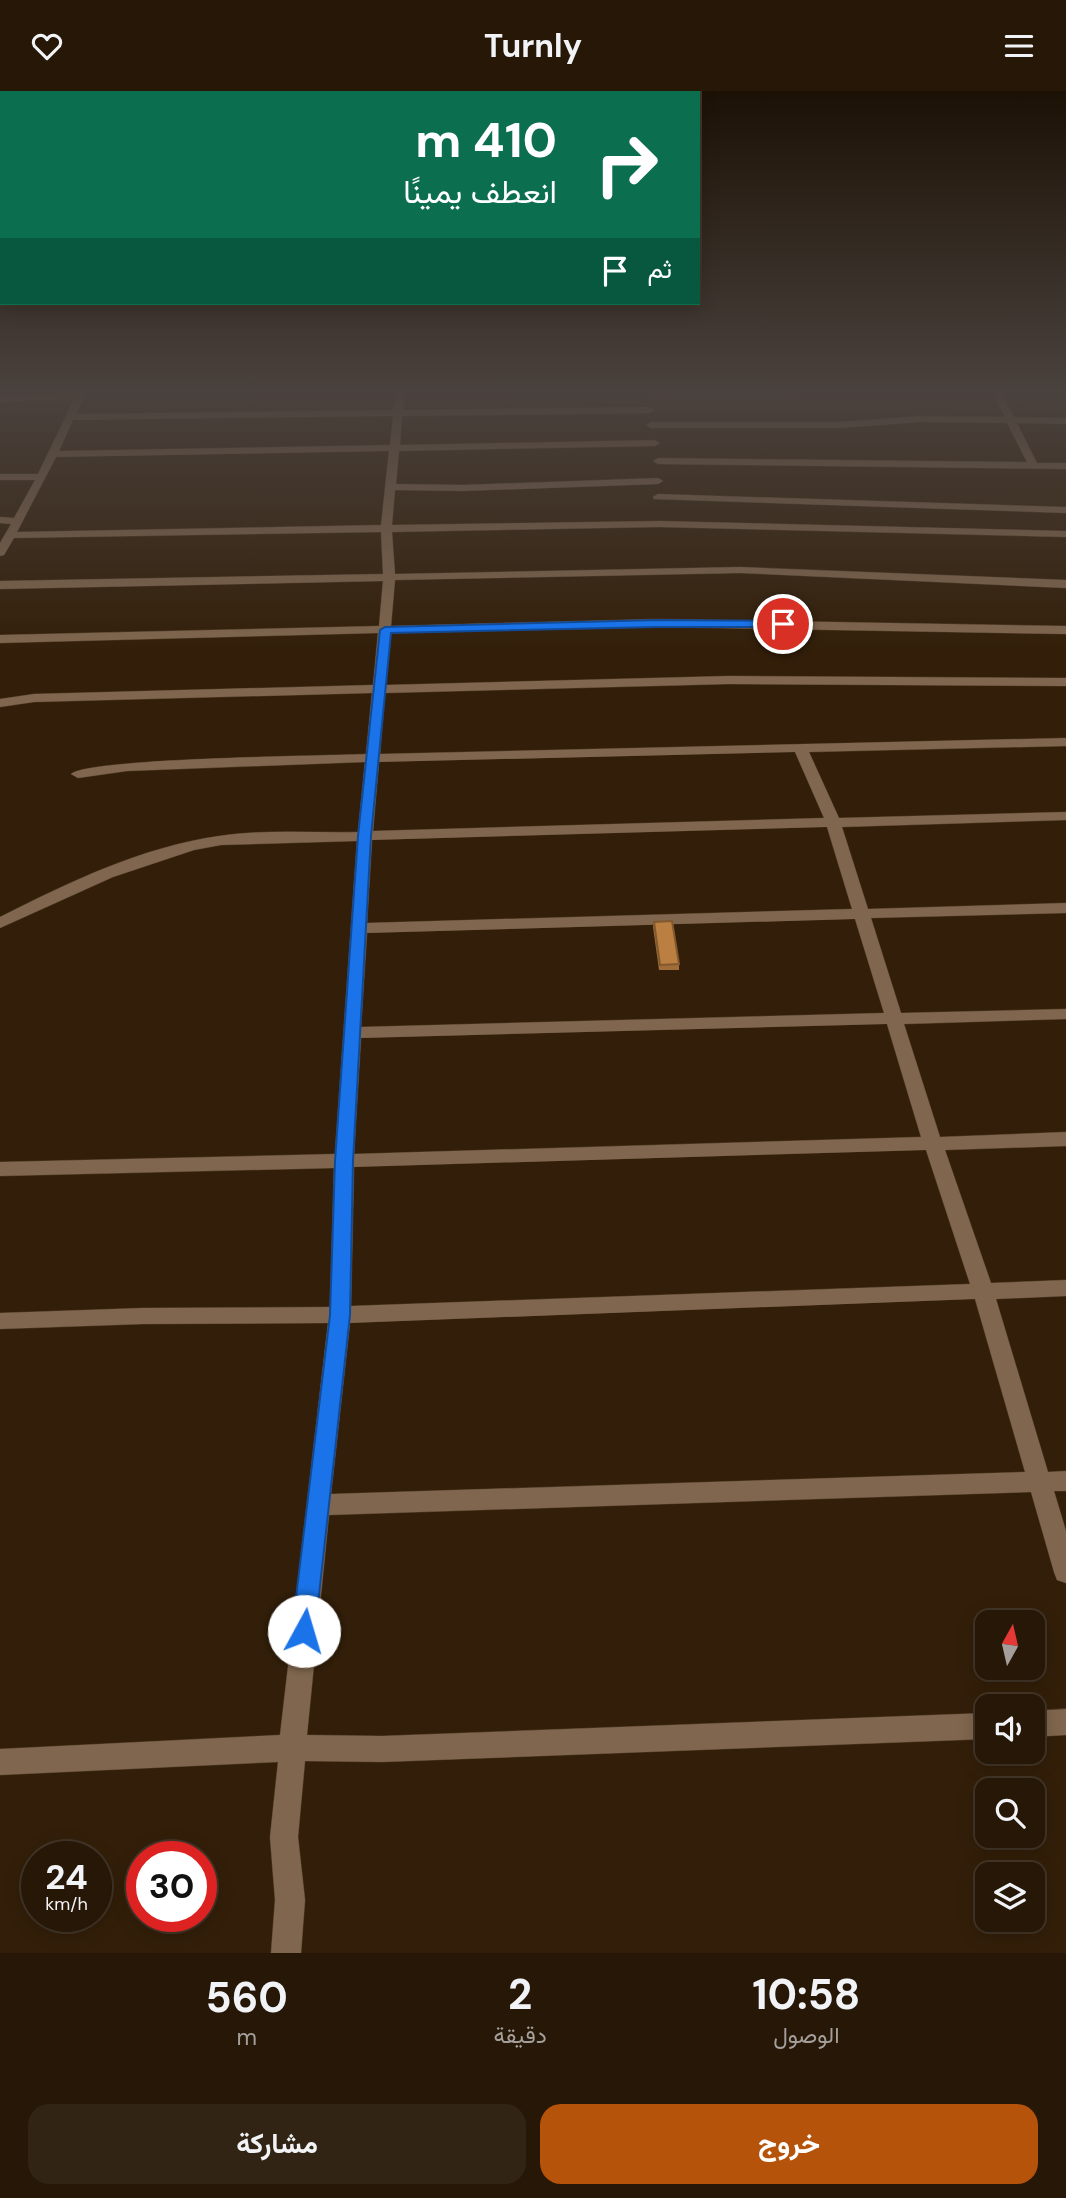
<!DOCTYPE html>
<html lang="ar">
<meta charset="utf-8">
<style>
:root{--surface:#261707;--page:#322415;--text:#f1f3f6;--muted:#a49f9b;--line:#423628;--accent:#b45309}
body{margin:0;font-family:"DM Sans",Vazirmatn,sans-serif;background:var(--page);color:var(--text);direction:rtl;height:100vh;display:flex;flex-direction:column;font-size:26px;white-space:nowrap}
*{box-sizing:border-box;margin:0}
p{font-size:23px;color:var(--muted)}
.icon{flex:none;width:38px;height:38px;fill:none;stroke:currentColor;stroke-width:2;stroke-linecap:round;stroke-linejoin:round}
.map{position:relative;height:1862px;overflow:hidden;direction:ltr}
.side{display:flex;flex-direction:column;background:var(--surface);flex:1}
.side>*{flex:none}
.hud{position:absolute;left:0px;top:0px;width:700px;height:214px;box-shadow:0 4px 18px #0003,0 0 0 2px var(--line);direction:rtl;background:#0b6e4f;color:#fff;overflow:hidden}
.needle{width:46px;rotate:8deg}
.buttons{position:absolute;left:975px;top:1519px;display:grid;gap:14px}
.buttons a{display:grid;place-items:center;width:70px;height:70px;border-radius:14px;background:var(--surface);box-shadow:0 4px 18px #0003,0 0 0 2px var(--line);font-size:35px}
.speed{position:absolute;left:21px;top:1750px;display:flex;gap:14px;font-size:35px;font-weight:700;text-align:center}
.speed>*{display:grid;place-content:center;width:91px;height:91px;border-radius:50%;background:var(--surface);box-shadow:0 4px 18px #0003,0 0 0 2px var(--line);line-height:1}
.speed small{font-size:18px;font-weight:400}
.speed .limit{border:10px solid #d22;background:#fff;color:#111}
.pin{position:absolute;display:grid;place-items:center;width:60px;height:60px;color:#fff;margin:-30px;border:4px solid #fff;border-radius:50%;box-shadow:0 2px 7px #0007}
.me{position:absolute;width:77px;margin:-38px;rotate:6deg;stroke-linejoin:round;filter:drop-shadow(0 0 5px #0008)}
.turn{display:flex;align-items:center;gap:24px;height:147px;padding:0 28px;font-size:32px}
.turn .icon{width:91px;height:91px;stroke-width:2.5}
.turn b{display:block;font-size:49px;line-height:60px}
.then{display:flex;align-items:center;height:66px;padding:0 28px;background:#0003;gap:14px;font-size:26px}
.eta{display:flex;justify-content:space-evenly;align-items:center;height:119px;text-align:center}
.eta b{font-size:42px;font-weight:700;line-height:49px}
.action{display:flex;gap:14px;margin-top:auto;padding:14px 28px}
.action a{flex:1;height:80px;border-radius:21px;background:var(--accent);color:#fff;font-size:28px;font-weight:700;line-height:80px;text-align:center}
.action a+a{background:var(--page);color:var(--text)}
header{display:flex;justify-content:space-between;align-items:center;height:91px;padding:0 28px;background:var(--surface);font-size:32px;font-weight:700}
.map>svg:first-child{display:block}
</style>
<header><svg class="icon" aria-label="menu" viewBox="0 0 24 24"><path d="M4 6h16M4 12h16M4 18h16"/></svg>Turnly<svg class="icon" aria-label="heart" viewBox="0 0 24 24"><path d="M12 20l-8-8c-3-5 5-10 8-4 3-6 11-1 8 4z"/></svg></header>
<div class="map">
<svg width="1066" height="1862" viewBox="0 0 1066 1862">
<rect width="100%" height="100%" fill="#331f09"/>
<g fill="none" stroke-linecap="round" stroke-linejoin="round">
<g stroke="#4f3c27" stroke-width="1">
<path id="street" d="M 78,300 L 87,300 L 76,323 L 393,319 L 396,300 L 405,300 L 403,319 L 650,316 L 655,319 L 650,322 L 402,325 L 400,354 L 655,349 L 660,352 L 655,355 L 399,360 L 396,393 L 463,394 L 658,387 L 663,390 L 658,393 L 463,400 L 395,399 L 392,434 L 659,430 L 1066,440 L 1066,446 L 659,436 L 392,441 L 395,483 L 740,476 L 1066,489 L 1066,497 L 740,482 L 395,489 L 391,535 L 657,528 L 1066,535 L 1066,543 L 657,536 L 391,542 L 386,594 L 729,585 L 1066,587 L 1066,595 L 729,593 L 385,602 L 380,663 L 1066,647 L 1066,655 L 809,661 L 839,727 L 1066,721 L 1066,729 L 842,736 L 868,818 L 1066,812 L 1066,822 L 871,827 L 901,922 L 1066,918 L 1066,928 L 904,933 L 940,1046 L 1066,1041 L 1066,1055 L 945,1059 L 991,1192 L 1066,1189 L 1066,1205 L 996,1208 L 1048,1381 L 1066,1380 L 1066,1400 L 1054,1400 L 1066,1440 L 1066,1492 L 1057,1489 L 1054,1481 L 1031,1401 L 329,1424 L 307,1644 L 382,1645 L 987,1622 L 987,1648 L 382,1671 L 305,1670 L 298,1746 L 305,1809 L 301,1862 L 271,1862 L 275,1809 L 270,1746 L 278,1671 L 0,1684 L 0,1658 L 280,1644 L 328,1232 L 143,1233 L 0,1238 L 0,1222 L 143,1217 L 330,1216 L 334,1077 L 0,1085 L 0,1071 L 335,1063 L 357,750 L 221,754 L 194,759 L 113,786 L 0,837 L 0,826 C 69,791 142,756 219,745 C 264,738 313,742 358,741 L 365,671 L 127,680 L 78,687 L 71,683 C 89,667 325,665 366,663 L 372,602 L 34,611 L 0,616 L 0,608 L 34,603 L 373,594 L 378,542 L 0,552 L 0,544 L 379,535 L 383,490 L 0,498 L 0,490 L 383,483 L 381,441 L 14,447 L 4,464 L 0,465 L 0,452 L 11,433 L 0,432 L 0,426 L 14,427 L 35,389 L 0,389 L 0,383 L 38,383 L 74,308 L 0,311 L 0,305 L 76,302 ZM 393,325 L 390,354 L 59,360 L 73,329 ZM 389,360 L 381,434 L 17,441 L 56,366 ZM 795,661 L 824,727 L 373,740 L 379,671 ZM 827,736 L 852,818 L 367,832 L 372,749 ZM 855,828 L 884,922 L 361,936 L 367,842 ZM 887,933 L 921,1046 L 354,1063 L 361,947 ZM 926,1059 L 970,1193 L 351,1215 L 354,1076 ZM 975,1208 L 1025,1381 L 331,1403 L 350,1232 Z
M 645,300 L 844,300 L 839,303 L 647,305 L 642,302 Z
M 991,300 L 1000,300 L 1014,326 L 1066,327 L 1066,333 L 1017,332 L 1037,372 L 1066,372 L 1066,378 L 658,373 L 653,370 L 658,367 L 1027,371 L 1007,332 L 919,331 L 840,337 L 651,337 L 646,334 L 651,331 L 840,331 L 919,325 L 1005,326 Z
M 658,403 L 1066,416 L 1066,422 L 654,408 L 653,406 Z
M 1066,1618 L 1066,1644 L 1032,1646 L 1032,1620 Z"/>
</g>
<use href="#street" fill="#80664e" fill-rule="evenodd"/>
</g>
<path fill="#a06d38" d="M 654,831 L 679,873 L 679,879 L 659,879 L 653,836 Z"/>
<path fill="#ba7f41" stroke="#82592e" stroke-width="2" d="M 672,830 L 679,873 L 660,874 L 654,831 Z"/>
<linearGradient id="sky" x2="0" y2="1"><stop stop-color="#1c1105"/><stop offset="0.54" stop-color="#4a423e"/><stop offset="1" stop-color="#4a423e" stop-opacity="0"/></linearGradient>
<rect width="1066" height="560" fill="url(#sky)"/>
<path fill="#1a73e8" stroke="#114b97" stroke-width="2" d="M 657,529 L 783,530 L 789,533 L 783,536 L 657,536 L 391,542 L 371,745 L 353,1070 L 350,1224 L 315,1540 L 312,1547 L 304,1550 L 295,1547 L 292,1540 L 330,1224 L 335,1070 L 358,745 L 380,539 L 385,536 Z"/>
</svg>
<div class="buttons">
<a><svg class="needle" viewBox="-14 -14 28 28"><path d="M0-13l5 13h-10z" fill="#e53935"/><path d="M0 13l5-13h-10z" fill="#a49f9b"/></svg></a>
<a><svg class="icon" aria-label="sound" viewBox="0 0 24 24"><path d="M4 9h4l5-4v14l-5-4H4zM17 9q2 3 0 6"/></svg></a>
<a><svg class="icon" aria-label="search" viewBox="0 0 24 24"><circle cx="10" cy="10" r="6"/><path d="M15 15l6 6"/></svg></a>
<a><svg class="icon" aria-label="layers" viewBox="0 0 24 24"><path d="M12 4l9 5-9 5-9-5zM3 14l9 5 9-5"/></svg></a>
</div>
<div class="speed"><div>24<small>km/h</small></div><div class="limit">30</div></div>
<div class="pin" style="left:783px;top:533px;background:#d93025"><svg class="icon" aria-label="arrive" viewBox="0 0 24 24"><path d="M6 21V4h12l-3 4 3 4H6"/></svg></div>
<svg class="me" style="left:304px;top:1540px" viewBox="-20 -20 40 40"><circle r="19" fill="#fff"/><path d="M0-13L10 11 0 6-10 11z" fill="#1a73e8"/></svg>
<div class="hud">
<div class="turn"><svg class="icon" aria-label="right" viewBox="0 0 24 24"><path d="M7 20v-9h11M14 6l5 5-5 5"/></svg><div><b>410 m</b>انعطف يمينًا</div></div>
<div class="then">ثم<svg class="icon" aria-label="arrive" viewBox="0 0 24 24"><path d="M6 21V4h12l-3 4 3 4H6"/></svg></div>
</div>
</div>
<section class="side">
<div class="eta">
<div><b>10:58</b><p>الوصول</p></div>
<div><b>2</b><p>دقيقة</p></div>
<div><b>560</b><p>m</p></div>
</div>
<div class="action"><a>خروج</a><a>مشاركة</a></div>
</section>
